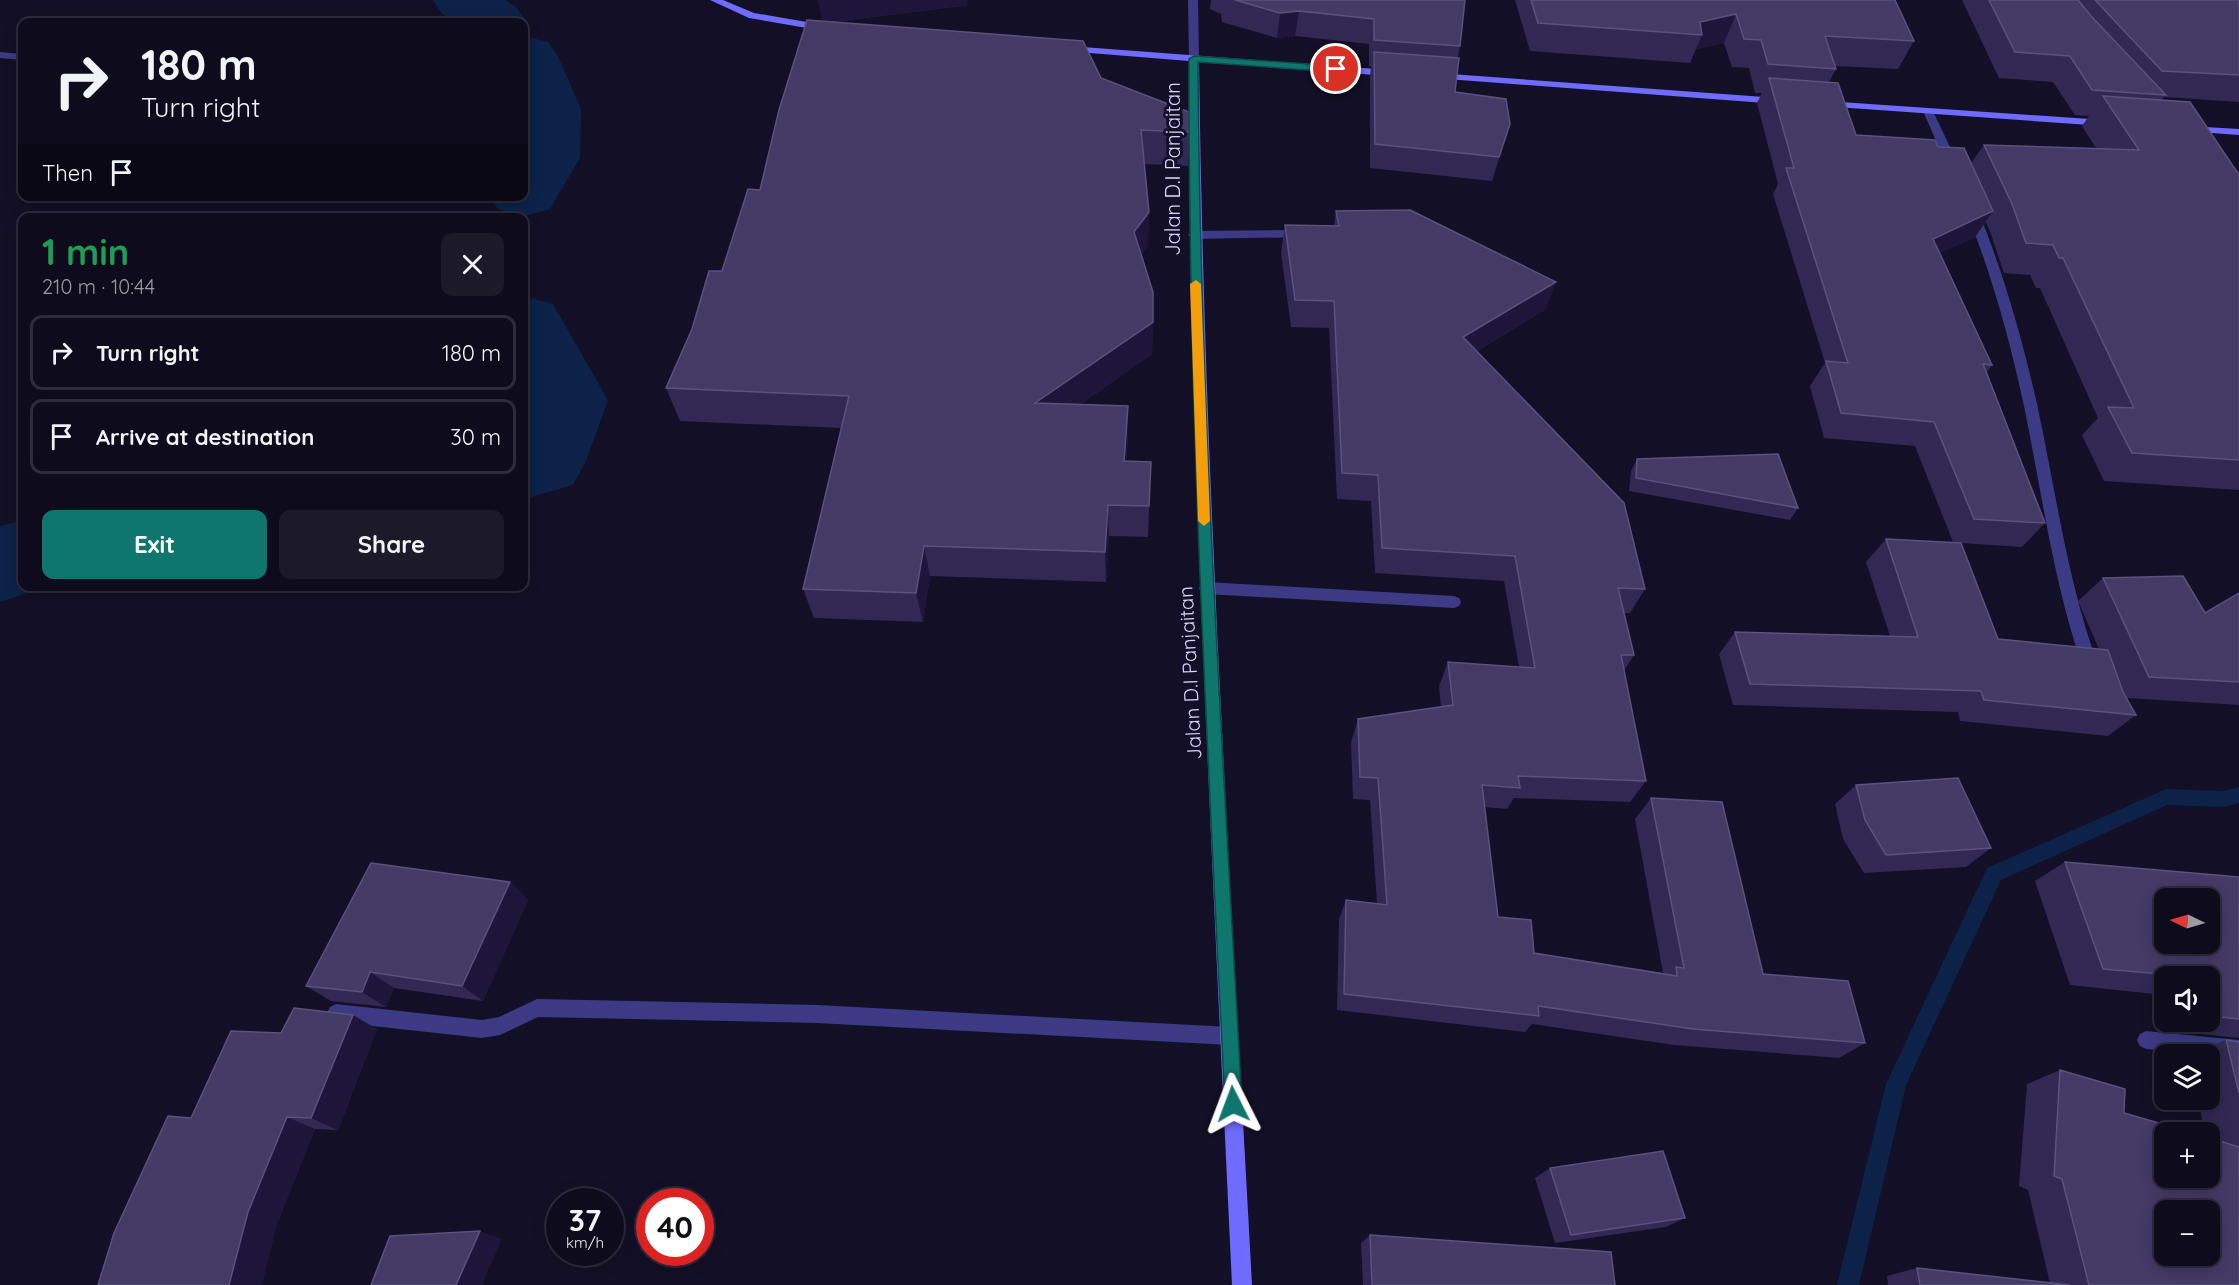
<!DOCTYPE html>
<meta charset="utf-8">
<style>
:root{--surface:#0e0b1c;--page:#1c1929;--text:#f1f3f6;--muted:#9b9ba3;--line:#2e2b3b;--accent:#0f766e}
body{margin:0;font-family:Quicksand,sans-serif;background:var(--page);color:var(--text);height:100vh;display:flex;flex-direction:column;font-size:22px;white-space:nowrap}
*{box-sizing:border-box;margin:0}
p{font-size:20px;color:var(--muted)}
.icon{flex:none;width:33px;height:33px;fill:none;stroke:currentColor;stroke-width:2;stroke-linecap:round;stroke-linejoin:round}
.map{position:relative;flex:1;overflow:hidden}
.details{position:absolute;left:18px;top:213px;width:510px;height:378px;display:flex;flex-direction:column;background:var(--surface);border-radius:12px;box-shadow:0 3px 15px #0003,0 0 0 2px var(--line)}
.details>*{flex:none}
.guide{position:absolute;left:18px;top:18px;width:510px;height:183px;border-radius:12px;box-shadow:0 3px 15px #0003,0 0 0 2px var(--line);background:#0e0b1c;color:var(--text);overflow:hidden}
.needle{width:39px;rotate:275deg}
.buttons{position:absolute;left:2154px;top:888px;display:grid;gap:12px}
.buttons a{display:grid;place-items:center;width:66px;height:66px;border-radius:12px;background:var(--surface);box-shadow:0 3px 15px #0003,0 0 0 2px var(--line);font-size:30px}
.speed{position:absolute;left:546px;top:1188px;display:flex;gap:12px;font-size:30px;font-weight:700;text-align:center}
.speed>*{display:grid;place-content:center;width:78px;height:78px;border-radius:50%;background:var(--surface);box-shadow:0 3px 15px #0003,0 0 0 2px var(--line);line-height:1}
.speed small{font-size:15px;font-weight:400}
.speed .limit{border:9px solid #d22;background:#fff;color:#111}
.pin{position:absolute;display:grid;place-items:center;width:51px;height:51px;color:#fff;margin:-26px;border:3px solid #fff;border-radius:50%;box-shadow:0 2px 6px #0007}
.me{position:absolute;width:66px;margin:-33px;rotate:357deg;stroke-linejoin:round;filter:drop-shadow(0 0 4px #0008)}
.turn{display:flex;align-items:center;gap:21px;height:126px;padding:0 24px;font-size:27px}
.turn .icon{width:78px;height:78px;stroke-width:2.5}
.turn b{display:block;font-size:42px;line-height:51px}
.then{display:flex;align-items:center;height:57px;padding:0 24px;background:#0003;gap:12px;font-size:22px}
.round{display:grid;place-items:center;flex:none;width:63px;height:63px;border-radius:12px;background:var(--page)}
.head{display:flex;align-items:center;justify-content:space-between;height:102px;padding:0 24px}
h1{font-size:36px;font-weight:700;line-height:45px;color:#1e9e55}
.cta{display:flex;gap:12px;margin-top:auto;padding:12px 24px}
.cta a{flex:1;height:69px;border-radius:12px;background:var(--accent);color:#fff;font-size:24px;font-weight:700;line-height:69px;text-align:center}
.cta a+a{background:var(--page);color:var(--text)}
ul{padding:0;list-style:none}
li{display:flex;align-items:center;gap:18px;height:75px;margin:0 12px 9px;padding:0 12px;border:3px solid var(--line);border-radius:12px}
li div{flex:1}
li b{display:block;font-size:22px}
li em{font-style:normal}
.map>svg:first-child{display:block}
</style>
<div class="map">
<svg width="2239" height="1285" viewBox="0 0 2239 1285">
<rect width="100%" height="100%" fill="#130f26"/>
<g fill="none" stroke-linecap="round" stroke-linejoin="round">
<path fill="#0c2248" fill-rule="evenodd" d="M 2239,787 L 2239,803 L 2223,807 L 2167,805 L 2001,880 L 1906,1085 L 1859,1285 L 1837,1285 L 1886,1084 L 1987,868 L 2166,789 L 2223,791 Z"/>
<path fill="#0c2248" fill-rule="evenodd" d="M 433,0 L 506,0 L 517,8 L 527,22 L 524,27 L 524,22 L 454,22 L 442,14 Z
M 524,36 L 548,42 L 558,56 L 581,109 L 580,158 L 550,209 L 524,216 L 498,209 L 489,196 L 524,196 Z
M 524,296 L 553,304 L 608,400 L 586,461 L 573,485 L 524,499 Z
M 22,521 L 22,586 L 49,586 L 0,602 L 0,526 Z"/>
<path fill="#3d3a85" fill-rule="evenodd" d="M 1188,0 L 1198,0 L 1199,59 L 1194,62 L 1189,59 Z
M 0,52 L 22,54 L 22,60 L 0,58 Z
M 1924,109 L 1933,111 L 1959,166 L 1957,168 L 1949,168 L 1947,166 L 1923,111 Z
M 1973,209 L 1979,213 C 2004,275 2022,338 2037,404 C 2056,492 2067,580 2098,665 L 2095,670 L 2085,670 L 2082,665 C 2053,581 2042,493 2024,406 C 2010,340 1992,276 1967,213 Z
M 1302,230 L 1308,234 L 1306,237 L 1194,239 L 1188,235 L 1194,231 Z
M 1206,582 L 1454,596 L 1459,598 L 1461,602 L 1459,606 L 1454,608 L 1206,594 L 1201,592 L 1199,588 L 1201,584 Z
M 537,999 L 817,1005 L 1230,1027 L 1236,1030 L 1239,1036 L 1236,1042 L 1230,1045 L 817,1023 L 538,1017 L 500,1035 L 482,1038 L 336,1022 L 330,1019 L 327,1013 L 330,1007 L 336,1004 L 482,1020 L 499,1017 Z
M 2146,1031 L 2239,1040 L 2239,1058 L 2146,1049 L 2140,1046 L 2137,1040 L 2140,1034 Z"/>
<path fill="#6f6bff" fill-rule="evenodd" d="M 710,0 L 723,0 L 754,13 L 824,25 L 829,28 L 824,31 L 749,18 Z
M 1069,46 L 1389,70 L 1394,73 L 1389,76 L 1199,62 C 1204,470 1230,877 1252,1285 L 1232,1285 C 1213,877 1191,470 1189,61 L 1065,51 L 1065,47 Z
M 1437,73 L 1778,98 L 1783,101 L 1778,104 L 1433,78 L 1433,74 Z
M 1826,101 L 2104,120 L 2109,123 L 2104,126 L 1822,106 L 1822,102 Z
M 2188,126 L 2239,129 L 2239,135 L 2184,131 L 2184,127 Z"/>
</g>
<path fill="#312854" d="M 818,0 L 968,5 L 834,22 L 1101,78 L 1190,132 L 1188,166 L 1144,164 L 1148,246 L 1141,255 L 1153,322 L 1152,354 L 1081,404 L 1128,406 L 1128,438 L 1126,461 L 1151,462 L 1148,537 L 1109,536 L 1106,582 L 930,576 L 923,622 L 814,618 L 803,589 L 841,428 L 680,421 L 666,388 L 760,190 L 823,21 Z
M 1211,0 L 1465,0 L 1460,46 L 1458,58 L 1455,92 L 1503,148 L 1492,181 L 1370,168 L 1370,76 L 1371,66 L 1369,66 L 1369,44 L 1295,36 L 1277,38 L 1222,22 L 1221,14 L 1210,9 Z
M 1515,0 L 1895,0 L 1914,41 L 1898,69 L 1835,66 L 1836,69 L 1829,82 L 1856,135 L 1938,147 L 1971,163 L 1984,145 L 2096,148 L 2082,126 L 2089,116 L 2075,115 L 2053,82 L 1999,78 L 1962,0 L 2239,0 L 2239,102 L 2164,97 L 2162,100 L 2237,172 L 2239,172 L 2239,490 L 2104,481 L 2082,435 L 2098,418 L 2040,288 L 2036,288 L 2030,275 L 2004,273 L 1991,234 L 1986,222 L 1975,237 L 1940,253 L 1992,365 L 1987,372 L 2045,523 L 2022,547 L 1961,543 L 1998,639 L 2099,649 L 2078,601 L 2103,578 L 2205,613 L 2239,593 L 2239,705 L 2127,698 L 2136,715 L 2108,736 L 1960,721 L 1958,712 L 1733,705 L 1719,654 L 1735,632 L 1890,636 L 1866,562 L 1886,539 L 1953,542 L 1915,446 L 1824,438 L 1810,386 L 1825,363 L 1773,194 L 1778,184 L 1757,103 L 1762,93 L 1755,93 L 1749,68 L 1732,67 L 1724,43 L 1696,49 L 1690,63 L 1530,51 Z
M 1336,211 L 1546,309 L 1477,351 L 1645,589 L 1630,613 L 1624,613 L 1634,655 L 1624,671 L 1646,781 L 1630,802 L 1514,798 L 1507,809 L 1484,807 L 1498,917 L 1534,953 L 1663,973 L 1635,819 L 1651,798 L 1763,974 L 1865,1043 L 1839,1058 L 1674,1045 L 1532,1024 L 1525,1032 L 1337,1010 L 1339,919 L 1346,900 L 1377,903 L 1370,800 L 1353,799 L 1351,742 L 1358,719 L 1441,707 L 1439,686 L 1448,662 L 1519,667 L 1504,581 L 1375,573 L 1371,501 L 1337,499 L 1329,328 L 1291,327 L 1281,253 L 1285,225 L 1334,226 Z
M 1637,459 L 1798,508 L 1790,520 L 1629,491 L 1631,471 Z
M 1856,785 L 1991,848 L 1966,867 L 1864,873 L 1843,839 L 1835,804 Z
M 2065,862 L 2239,877 L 2239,1038 L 2183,1032 L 2180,1022 L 2210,1022 L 2210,976 L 2164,976 L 2164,995 L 2070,985 L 2035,881 Z
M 510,882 L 528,900 L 483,1001 L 394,988 L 386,1007 L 331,1001 L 306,986 Z
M 377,1029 L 338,1130 L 315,1129 L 278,1221 L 191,1118 L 281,1033 Z
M 2226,1040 L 2239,1042 L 2239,1285 L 1888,1285 L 1887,1276 L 1917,1268 L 2050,1283 L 2028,1190 L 2019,1186 L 2027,1084 L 2060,1070 L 2124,1113 L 2210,1178 L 2210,1132 L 2205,1132 L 2198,1100 L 2210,1100 L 2210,1054 L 2190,1054 Z
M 1550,1168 L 1685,1218 L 1666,1227 L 1555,1243 L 1535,1178 Z
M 1370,1235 L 1615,1285 L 1363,1285 L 1361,1243 Z"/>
<path fill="#1d163a" d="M 818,0 L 967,0 L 968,5 L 823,23 Z
M 1299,11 L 1295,36 L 1277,38 L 1280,13 Z
M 1736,14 L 1724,43 L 1696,49 L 1702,35 L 1700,22 Z
M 1510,124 L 1503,148 L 1492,181 L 1499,157 Z
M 1993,211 L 1975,237 L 1916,264 L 1933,239 Z
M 1149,212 L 1148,246 L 1134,266 L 1134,232 Z
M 1556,282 L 1546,309 L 1455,364 L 1463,337 Z
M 1153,322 L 1152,354 L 1038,435 L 1035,403 Z
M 1128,406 L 1128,438 L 1124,493 L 1124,461 Z
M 1108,505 L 1109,536 L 1106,582 L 1105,552 Z
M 924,546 L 930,576 L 923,622 L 916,593 Z
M 510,882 L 528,900 L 483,1001 L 462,986 Z
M 370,972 L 394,988 L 386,1007 L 362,992 Z
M 353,1015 L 377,1029 L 338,1130 L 311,1118 Z
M 287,1117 L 315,1129 L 278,1221 L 262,1285 L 229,1285 L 248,1212 Z
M 480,1231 L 502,1239 L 482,1285 L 456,1285 Z"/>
<path fill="#433a66" stroke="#5a527e" stroke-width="1.5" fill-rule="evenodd" d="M 1235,0 L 1465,0 L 1460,46 L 1374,40 L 1374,19 L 1299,11 L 1280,13 Z
M 1531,0 L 1895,0 L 1914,41 L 1825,36 L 1836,69 L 1768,64 L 1761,40 L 1744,39 L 1736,14 L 1700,22 L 1702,35 L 1538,23 Z
M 1989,0 L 2078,0 L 2091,16 L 2166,95 L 2092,90 L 2070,56 L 2015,52 Z
M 2095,0 L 2239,0 L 2239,75 L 2162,71 Z
M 807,20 L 1083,41 L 1101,78 L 1189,112 L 1190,132 L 1141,130 L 1149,212 L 1134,232 L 1153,292 L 1153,322 L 1035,403 L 1128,406 L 1124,461 L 1151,462 L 1149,506 L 1108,505 L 1105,552 L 924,546 L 916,593 L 803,589 L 849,396 L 666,388 L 692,329 L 709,271 L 722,271 L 748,189 L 760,190 L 779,110 Z
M 1374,52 L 1459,58 L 1455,92 L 1506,99 L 1510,124 L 1499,157 L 1375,144 Z
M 1769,78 L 1838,83 L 1856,135 L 1935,140 L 1938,147 L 1964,148 L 1993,211 L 1933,239 L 1992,365 L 1983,364 L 2045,523 L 1974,519 L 1934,422 L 1841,413 L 1826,361 L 1848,363 L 1786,168 L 1794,168 Z
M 2103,96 L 2190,102 L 2237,172 L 2239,172 L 2239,460 L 2132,453 L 2108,407 L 2134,408 L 2063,258 L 2059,258 L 2053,245 L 2026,243 L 2012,204 L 1984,145 L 2139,150 Z
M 1410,210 L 1556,282 L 1463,337 L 1624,503 L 1645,589 L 1618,588 L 1634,655 L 1621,655 L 1646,781 L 1518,776 L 1520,788 L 1482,785 L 1498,917 L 1531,920 L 1534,953 L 1677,976 L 1676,967 L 1684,968 L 1651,798 L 1722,802 L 1763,974 L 1848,981 L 1865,1043 L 1693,1029 L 1538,1006 L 1539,1016 L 1344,994 L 1346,900 L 1387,905 L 1378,778 L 1360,777 L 1358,719 L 1453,705 L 1448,662 L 1535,668 L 1515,556 L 1382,548 L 1378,475 L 1342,473 L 1334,301 L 1295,300 L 1285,225 L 1339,226 L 1336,211 Z
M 1778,454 L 1798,508 L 1636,478 L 1637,459 Z
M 1886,539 L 1961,543 L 1998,639 L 2108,650 L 2123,692 L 2136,715 L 1984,700 L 1981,691 L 1750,684 L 1735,632 L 1918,637 Z
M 2183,576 L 2205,613 L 2239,593 L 2239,682 L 2149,677 L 2103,578 Z
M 1958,778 L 1991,848 L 1886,855 L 1865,820 L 1856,785 Z
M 2065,862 L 2239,877 L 2239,1019 L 2220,1017 L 2211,979 L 2210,979 L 2210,976 L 2185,976 L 2103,969 ZM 2164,898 L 2210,898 L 2210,944 L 2164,944 Z
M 371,863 L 510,882 L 462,986 L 370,972 L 362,992 L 306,986 Z
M 294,1008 L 353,1015 L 311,1118 L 287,1117 L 248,1212 L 229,1285 L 98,1285 L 114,1233 L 168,1116 L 191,1118 L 231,1031 L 281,1033 Z
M 2226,1040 L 2239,1042 L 2239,1093 Z
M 2060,1070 L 2125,1089 L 2124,1113 L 2190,1132 L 2164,1132 L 2164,1178 L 2210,1178 L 2210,1138 L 2239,1147 L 2239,1285 L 2089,1285 L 2062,1179 L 2054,1176 ZM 2164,1210 L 2210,1210 L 2210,1256 L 2164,1256 Z
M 1663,1151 L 1685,1218 L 1571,1235 L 1550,1168 Z
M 480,1231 L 456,1285 L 371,1285 L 390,1236 Z
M 1370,1235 L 1611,1252 L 1615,1285 L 1372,1285 Z
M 1917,1268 L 2070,1285 L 1920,1285 Z"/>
<path fill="#0f766e" stroke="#0a4d48" stroke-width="1.5" d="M 1194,56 L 1336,66 L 1341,69 L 1336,72 L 1198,62 C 1200,410 1223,757 1242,1104 L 1239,1110 L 1233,1113 L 1227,1110 L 1225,1104 C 1208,756 1188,408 1189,59 Z"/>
<path fill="#f59e0b" d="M 1196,280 L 1201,284 L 1210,521 L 1204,526 L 1198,521 L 1190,284 Z"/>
<g text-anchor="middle" stroke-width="6" stroke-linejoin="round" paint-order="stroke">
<g font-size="20" fill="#d9d4ff" stroke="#130f26">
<text transform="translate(1173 169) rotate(-90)" y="7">Jalan D.I Panjaitan</text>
<text transform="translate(1190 673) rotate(-93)" y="7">Jalan D.I Panjaitan</text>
</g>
</g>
</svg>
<div class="buttons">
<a><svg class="needle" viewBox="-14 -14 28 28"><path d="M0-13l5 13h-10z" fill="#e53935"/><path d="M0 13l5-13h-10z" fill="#9b9ba3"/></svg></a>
<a><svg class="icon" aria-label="sound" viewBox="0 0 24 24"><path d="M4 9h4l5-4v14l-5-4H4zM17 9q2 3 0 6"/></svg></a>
<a><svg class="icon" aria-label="layers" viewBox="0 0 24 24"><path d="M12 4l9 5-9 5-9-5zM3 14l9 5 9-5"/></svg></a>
<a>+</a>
<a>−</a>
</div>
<div class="speed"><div>37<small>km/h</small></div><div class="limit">40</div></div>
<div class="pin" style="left:1336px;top:69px;background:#d93025"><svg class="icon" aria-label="arrive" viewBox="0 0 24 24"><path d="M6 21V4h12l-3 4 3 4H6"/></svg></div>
<svg class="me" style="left:1233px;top:1104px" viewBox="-20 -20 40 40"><path d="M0-17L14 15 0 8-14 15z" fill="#0f766e" stroke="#fff" stroke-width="4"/></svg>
<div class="guide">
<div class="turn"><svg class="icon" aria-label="right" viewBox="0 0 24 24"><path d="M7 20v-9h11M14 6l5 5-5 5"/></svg><div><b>180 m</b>Turn right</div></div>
<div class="then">Then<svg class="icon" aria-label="arrive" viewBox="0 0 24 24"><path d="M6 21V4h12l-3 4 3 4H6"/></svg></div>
</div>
<section class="details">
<div class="head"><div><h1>1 min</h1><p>210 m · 10:44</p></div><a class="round"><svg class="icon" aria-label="close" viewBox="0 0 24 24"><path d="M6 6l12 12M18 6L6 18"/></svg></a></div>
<ul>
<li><svg class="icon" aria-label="right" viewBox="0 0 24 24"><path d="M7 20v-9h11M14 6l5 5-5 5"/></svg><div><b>Turn right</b></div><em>180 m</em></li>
<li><svg class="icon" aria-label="arrive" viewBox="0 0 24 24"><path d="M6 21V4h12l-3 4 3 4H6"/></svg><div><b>Arrive at destination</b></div><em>30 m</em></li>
</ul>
<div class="cta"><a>Exit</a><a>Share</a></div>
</section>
</div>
